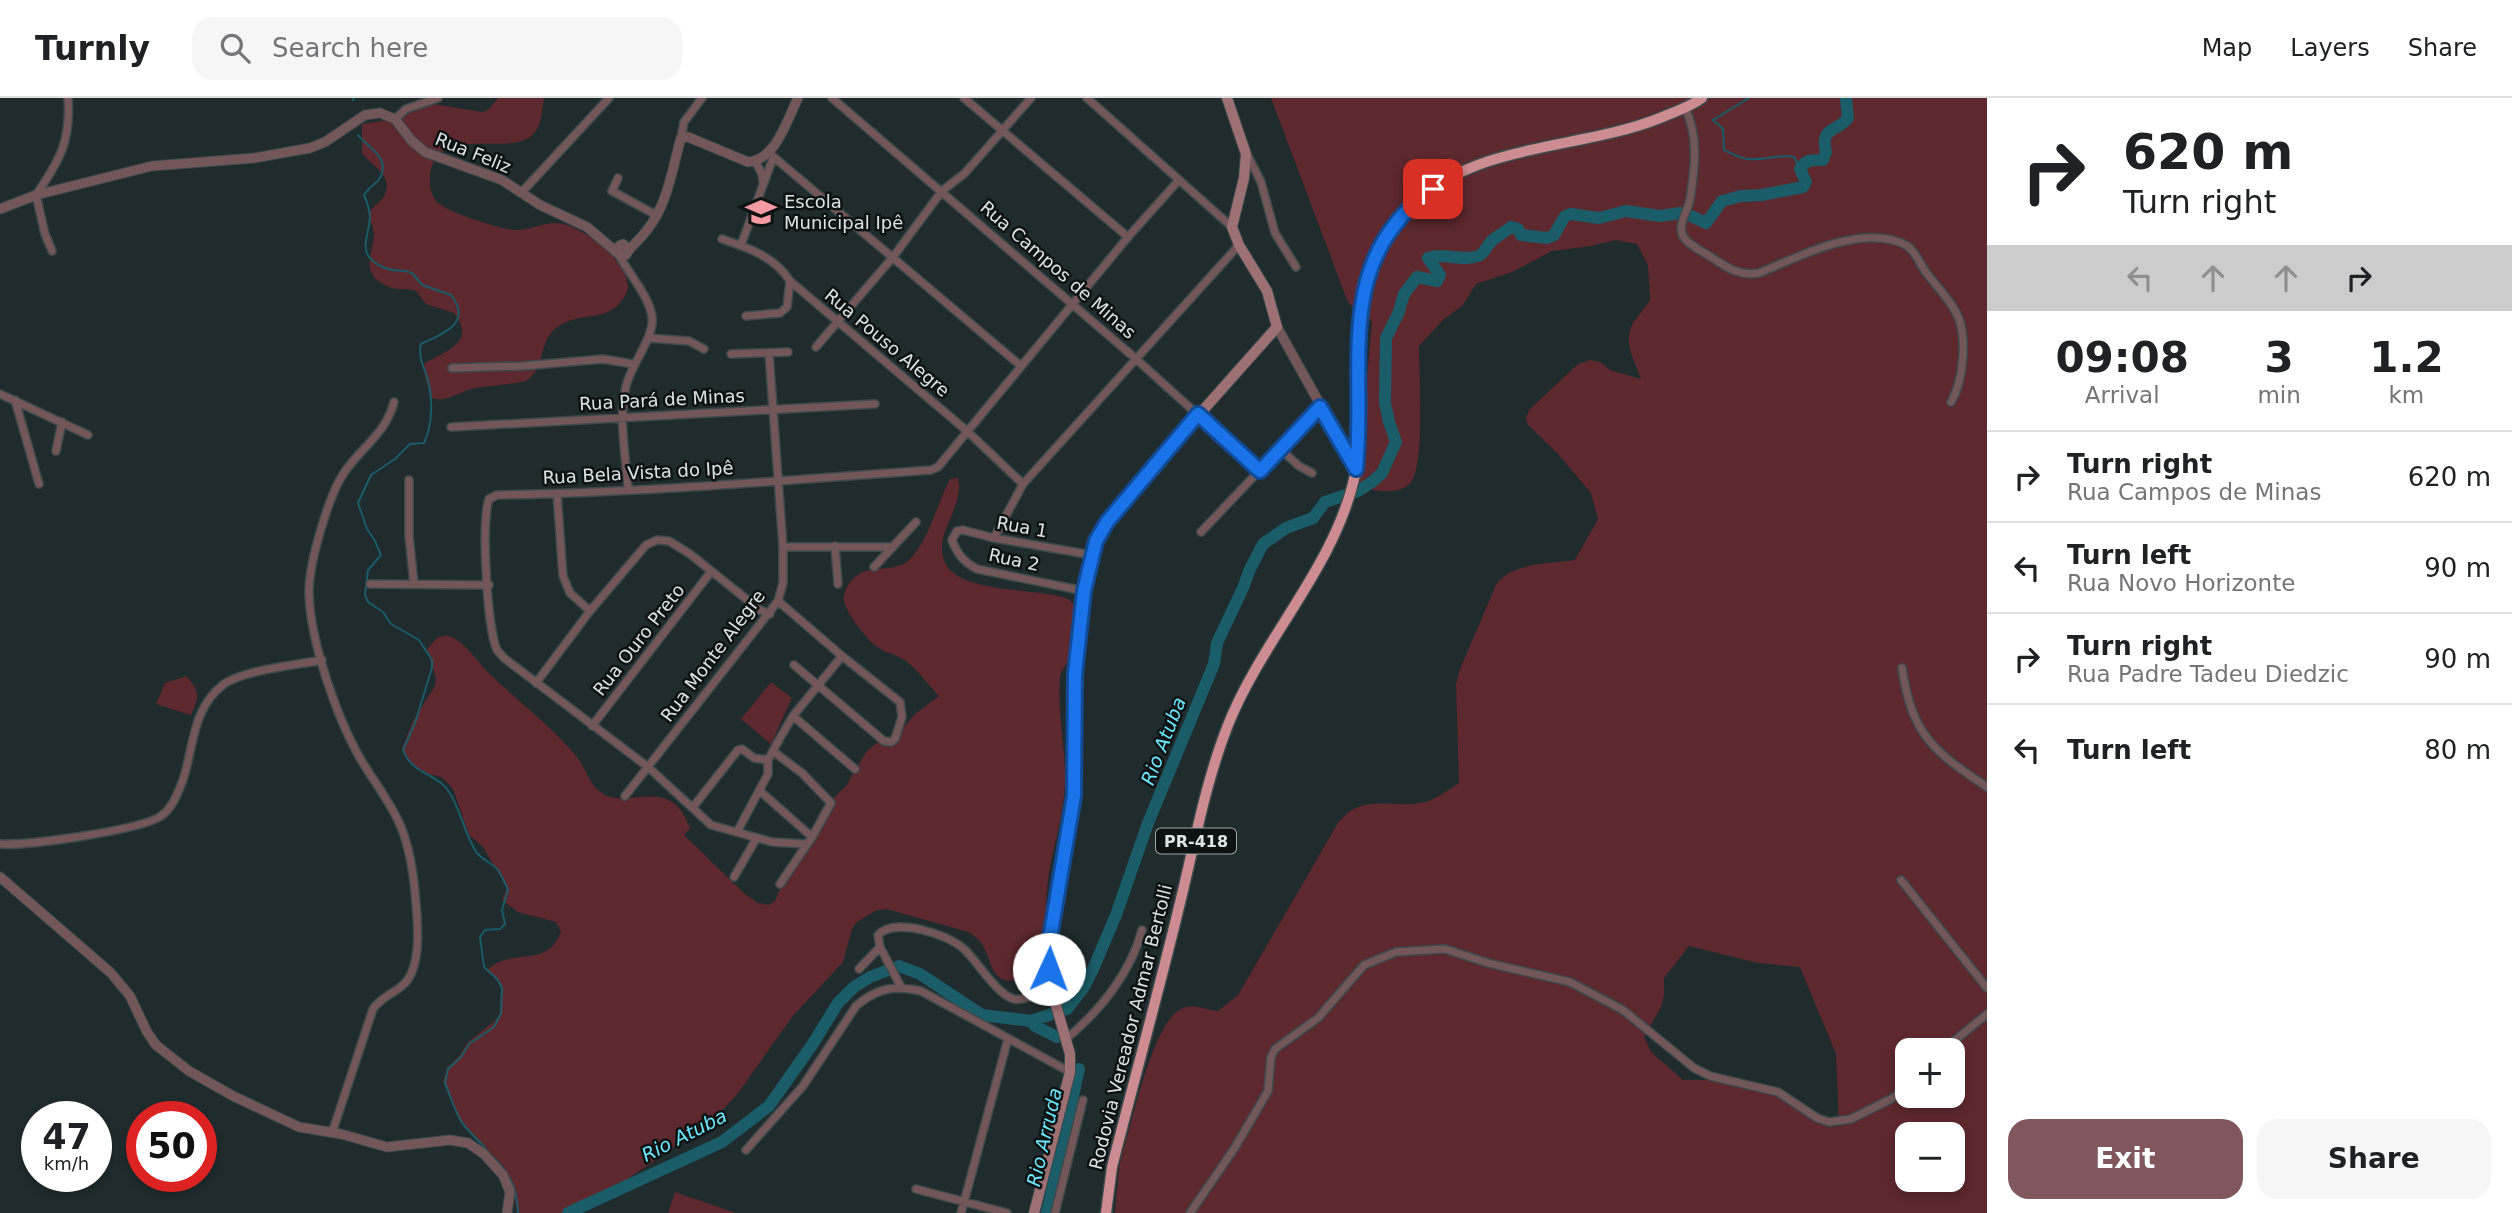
<!DOCTYPE html>
<meta charset="utf-8">
<style>
:root{--surface:#fff;--page:#f6f6f6;--text:#202124;--muted:#757577;--line:#e0e0e0;--accent:#7f575d}
body{margin:0;font-family:"DejaVu Sans",sans-serif;background:var(--page);color:var(--text);height:100vh;display:flex;flex-direction:column;font-size:26px;white-space:nowrap}
*{box-sizing:border-box;margin:0}
p{font-size:23px;color:var(--muted)}
.icon{flex:none;width:38px;height:38px;fill:none;stroke:currentColor;stroke-width:2;stroke-linecap:round;stroke-linejoin:round}
.map{position:relative;flex:1;overflow:hidden}
.details{display:flex;flex-direction:column;background:var(--surface);width:525px}
.details>*{flex:none}
.hud{background:#fff;color:var(--text);overflow:hidden}
.fabs{position:absolute;left:1895px;top:940px;display:grid;gap:14px}
.fabs a{display:grid;place-items:center;width:70px;height:70px;border-radius:14px;background:var(--surface);box-shadow:0 4px 10px #0003;font-size:35px}
.speed{position:absolute;left:21px;top:1003px;display:flex;gap:14px;font-size:35px;font-weight:700;text-align:center}
.speed>*{display:grid;place-content:center;width:91px;height:91px;border-radius:50%;background:var(--surface);box-shadow:0 4px 10px #0003;line-height:1}
.speed small{font-size:18px;font-weight:400}
.speed .limit{border:10px solid #d22;background:#fff;color:#111}
.pin{position:absolute;display:grid;place-items:center;width:60px;height:60px;color:#fff;margin:-30px;border-radius:14px;box-shadow:0 4px 10px #0006}
.me{position:absolute;width:77px;margin:-38px;rotate:2deg;stroke-linejoin:round;filter:drop-shadow(0 0 5px #0008)}
.turn{display:flex;align-items:center;gap:24px;height:147px;padding:0 21px;font-size:32px}
.turn .icon{width:91px;height:91px;stroke-width:2.5}
.turn b{display:block;font-size:49px;line-height:60px}
.lanes{display:flex;align-items:center;height:66px;padding:0 21px;background:#0003;justify-content:center;gap:35px;direction:ltr}
.lanes .off{opacity:.35}
.eta{display:flex;justify-content:space-evenly;align-items:center;height:119px;text-align:center}
.eta b{font-size:42px;font-weight:800;line-height:49px}
.button{display:flex;gap:14px;margin-top:auto;padding:14px 21px}
.button a{flex:1;height:80px;border-radius:21px;background:var(--accent);color:#fff;font-size:28px;font-weight:800;line-height:80px;text-align:center}
.button a+a{background:var(--page);color:var(--text)}
ul{padding:0;list-style:none}
li{display:flex;align-items:center;gap:21px;height:91px;padding:0 21px;border-top:2px solid var(--line)}
li div{flex:1}
li b{display:block;font-size:26px}
li em{font-style:normal}
header{display:flex;align-items:center;gap:42px;box-sizing:border-box;height:98px;padding:0 35px;background:var(--surface);border-bottom:2px solid var(--line)}
header strong{font-size:33px}
nav{display:flex;gap:38px;margin-inline-start:auto;font-size:24px}
.search{width:490px;height:63px;background:var(--page);display:flex;align-items:center;gap:18px;box-sizing:border-box;padding:0 24px;border-radius:21px;color:var(--muted);font-size:26px}
main{display:flex;flex:1;min-height:0}
.map>svg:first-child{display:block}
</style>
<header>
<strong>Turnly</strong>
<div class="search"><svg class="icon" aria-label="search" viewBox="0 0 24 24"><circle cx="10" cy="10" r="6"/><path d="M15 15l6 6"/></svg>Search here</div>
<nav><a>Map</a><a>Layers</a><a>Share</a></nav>
</header>
<main>
<div class="map">
<svg width="1987" height="1115" viewBox="0 0 1987 1115">
<rect width="100%" height="100%" fill="#1f2b2d"/>
<path fill="#5d282e" fill-rule="evenodd" d="M 498,0 L 544,0 C 542,12 542,31 530,39 C 503,58 435,25 430,78 C 429,86 431,96 436,103 C 447,115 500,131 516,132 C 531,132 544,124 558,125 C 583,128 629,163 628,191 C 613,228 586,211 559,228 C 537,241 547,270 526,283 C 509,287 492,287 475,290 C 459,293 449,305 431,300 L 423,271 L 425,265 C 446,254 477,243 454,215 L 426,206 L 416,193 C 407,189 397,193 389,189 C 358,175 373,158 374,137 C 374,130 370,122 368,116 C 372,109 380,105 384,98 C 395,78 371,68 362,55 L 362,26 L 389,22 L 433,6 L 482,14 L 488,12 Z
M 1271,0 L 1987,0 L 1987,1115 L 1115,1115 L 1119,1070 L 1123,1053 C 1133,1022 1153,924 1181,911 C 1194,905 1205,912 1218,913 L 1238,897 L 1338,725 C 1363,693 1391,712 1425,704 C 1437,701 1449,691 1459,685 L 1456,586 L 1460,571 L 1496,487 C 1511,464 1550,466 1575,462 L 1598,421 L 1591,395 L 1558,356 L 1528,327 L 1526,320 L 1529,312 L 1578,266 L 1590,262 L 1600,264 L 1610,272 L 1641,281 C 1635,263 1622,244 1633,225 C 1638,217 1645,210 1650,202 L 1648,167 L 1637,146 L 1616,142 L 1591,148 L 1552,153 L 1512,174 L 1476,186 L 1463,207 L 1443,222 L 1419,248 C 1419,275 1425,367 1411,384 C 1401,397 1377,394 1364,389 L 1358,381 L 1372,223 L 1353,210 L 1347,202 ZM 1689,848 L 1758,865 L 1800,869 L 1836,956 L 1839,1028 L 1832,1029 L 1758,985 L 1746,982 L 1683,982 L 1651,954 L 1644,939 L 1661,909 L 1664,897 L 1664,880 ZM 1908,952 L 1953,952 L 1953,998 L 1908,998 ZM 1908,1036 L 1953,1036 L 1953,1082 L 1908,1082 Z
M 958,380 C 965,408 934,435 944,462 C 957,502 1066,486 1074,507 C 1077,517 1072,550 1069,560 C 1067,567 1061,572 1060,579 C 1057,614 1066,651 1065,686 C 1064,716 1054,745 1049,775 C 1044,806 1047,839 1038,870 C 1033,876 1028,879 1020,881 C 989,889 994,863 981,845 C 978,840 973,837 968,834 L 887,811 L 875,813 L 857,824 L 852,831 L 843,864 L 792,919 L 738,995 L 712,1024 L 620,1086 L 569,1115 L 517,1115 L 511,1081 L 504,1069 L 459,1022 L 443,983 L 447,970 L 459,958 L 467,945 L 497,921 L 500,914 L 501,889 L 496,880 L 486,873 C 510,848 547,872 561,834 L 556,824 L 518,814 L 502,802 L 507,790 L 483,749 L 469,737 L 454,693 L 449,686 L 441,679 L 421,674 L 404,657 L 402,650 L 413,623 L 435,588 L 436,580 L 427,551 L 437,540 L 446,537 C 466,543 476,563 490,576 C 518,604 551,627 576,658 C 584,667 587,680 596,690 C 622,719 669,671 690,730 L 684,737 L 745,796 L 758,805 L 769,807 L 775,803 L 788,772 L 814,730 L 820,713 L 846,688 L 866,654 L 879,643 L 899,635 L 915,616 L 939,598 C 928,587 919,573 906,563 C 898,557 886,555 877,549 C 868,543 845,514 844,502 C 843,494 849,484 855,479 C 871,465 894,476 909,462 C 929,443 937,405 950,381 Z
M 187,578 C 200,596 200,596 191,617 L 156,606 L 165,585 Z
M 771,584 L 792,600 L 771,646 L 741,621 Z
M 675,1094 L 736,1115 L 668,1115 Z"/>
<g fill="none" stroke-linecap="round" stroke-linejoin="round">
<path stroke="#1a5c67" stroke-width="2" d="M 1749,0 L 1713,22 L 1723,31 L 1724,52 C 1732,55 1739,60 1747,61 C 1763,63 1778,56 1794,59 L 1800,71
M 353,2 L 354,0
M 358,37 C 368,50 391,59 380,80 C 376,86 368,90 364,97 C 367,104 370,112 370,119 C 369,140 354,157 385,170 C 394,174 403,171 412,175 L 422,187 L 451,197 C 473,225 443,236 421,246 C 418,258 423,267 427,279 C 433,299 433,326 424,345 L 410,346 L 395,361 L 371,377 L 358,405 L 367,431 L 375,443 L 381,457 L 368,472 L 365,497 L 368,504 L 383,514 L 391,526 L 419,542 L 432,562 L 432,570 L 415,625 L 403,652 C 412,676 435,675 447,691 C 461,710 464,736 477,755 C 483,762 492,765 498,772 C 502,778 505,785 508,792 L 502,812 L 505,826 L 500,831 L 485,832 L 480,839 L 484,869 L 497,881 L 502,890 L 501,915 L 494,929 L 469,946 L 461,959 L 448,971 L 445,985 C 450,997 454,1011 461,1023 C 468,1035 480,1042 488,1054
M 492,1058 C 510,1075 517,1090 518,1115"/>
<path stroke="#1a5c67" stroke-width="12" d="M 1689,117 L 1706,125 L 1722,103 L 1741,98 L 1762,97 L 1803,89 L 1806,84 L 1800,71 C 1806,61 1812,62 1823,62 L 1826,54 C 1820,28 1836,35 1848,20 L 1846,0
M 1031,923 L 1035,928 L 1057,939
M 568,1115 L 722,1044 L 769,1008 L 812,947 L 838,905 L 854,889 L 870,879 L 899,868 L 920,876 L 982,917 L 1031,923 L 1067,911 L 1084,889 L 1094,869 L 1116,817 L 1148,725 L 1214,566 L 1217,545 L 1243,490 L 1250,471 L 1263,446 L 1286,430 L 1313,420 L 1325,404 L 1358,393 L 1372,384 L 1382,375 L 1396,344 L 1389,324 L 1385,305 L 1386,240 L 1398,216 L 1404,196 L 1417,179 L 1437,183 L 1440,177 L 1428,160 C 1443,154 1462,164 1478,158 C 1484,156 1485,151 1489,146 C 1494,139 1504,135 1511,129 L 1518,131 L 1521,137 L 1547,140 L 1554,137 L 1565,118 L 1571,116 L 1599,120 L 1626,113 L 1660,118 L 1680,115
M 1047,1115 L 1079,971"/>
<g stroke="#3d494b" stroke-width="10">
<path id="minor" d="M 832,0 L 1135,260 L 1260,373
M 964,0 L 1128,139
M 1087,0 L 1232,129
M 1685,10 C 1699,38 1695,71 1690,101 C 1688,113 1677,127 1683,138 C 1689,148 1704,154 1714,161 C 1729,171 1740,178 1759,175 C 1798,159 1849,132 1892,142 C 1914,147 1914,156 1925,173 C 1936,188 1952,203 1959,221 C 1967,243 1963,284 1951,304
M 395,21 L 406,11 L 438,0
M 681,40 L 684,24 L 702,0
M 769,55 L 1021,268
M 1247,56 L 1261,84 L 1275,135 L 1296,169
M 755,63 L 762,76 L 763,85
M 618,80 L 612,93 L 656,117
M 521,95 L 609,0
M 722,141 C 749,150 775,159 790,183 L 967,333 L 1023,386
M 741,147 L 773,60
M 52,153 L 45,136 L 36,97 C 60,62 71,43 68,0
M 619,157 C 628,175 650,199 652,219 C 655,238 631,267 626,288 C 618,321 626,358 628,391
M 746,218 L 780,215 L 787,209 L 790,183
M 648,240 L 689,243 L 704,251
M 816,249 L 893,159 L 942,93 L 965,75 L 1031,0
M 731,256 L 788,254
M 452,270 L 522,268 L 603,261 L 633,266
M 0,296 L 88,337
M 15,302 L 39,386
M 451,329 L 875,306
M 1280,351 L 1299,368 L 1312,375
M 56,353 L 62,324
M 409,382 L 409,438 L 414,486
M 557,396 L 563,478 L 570,495 L 590,513
M 1201,434 L 1320,309
M 994,440 L 1023,386 L 1239,147
M 835,448 L 838,486
M 783,449 L 893,449
M 874,469 L 916,424
M 370,486 L 489,487
M 1084,493 L 977,471 C 964,464 957,456 952,442 L 957,433 L 963,432 L 994,440 L 1092,457
M 778,503 L 842,558 L 900,604 L 902,619 L 895,641 L 891,644 L 884,643 L 794,567
M 1902,570 C 1912,637 1933,653 1987,689
M 536,585 L 590,513 L 646,447 L 657,442 L 669,443 L 690,456 L 760,512 L 770,516
M 793,618 L 855,671
M 592,628 L 710,475
M 774,654 L 802,675 L 831,705 L 812,739 L 780,786
M 760,693 L 812,739
M 625,698 L 778,503 L 783,485 L 783,449 L 769,255
M 693,709 L 738,652 L 742,651 L 754,660 L 768,662
M 737,734 L 768,676 L 768,662 L 780,640 L 793,618 L 842,558
M 0,746 C 27,748 141,732 161,718 C 173,710 178,694 183,682 C 194,648 192,610 224,586 C 244,572 296,567 322,562
M 805,746 L 772,744 L 711,727 L 648,669 L 504,560 C 502,557 499,555 497,552 C 487,530 481,424 489,401 L 497,397 C 641,395 787,382 931,372 L 938,369 L 1128,139 L 1179,82
M 734,779 L 756,741
M 1901,782 L 1987,890
M 859,871 L 880,849
M 901,889 L 880,849 L 878,837 C 894,819 948,836 964,851 C 977,863 997,897 1014,901 C 1025,903 1041,894 1051,890
M 1067,940 C 1101,912 1131,874 1142,832
M 1943,952 L 1987,916
M 332,1035 L 373,911 C 383,896 404,893 411,876 C 419,858 418,836 417,818 C 415,789 412,756 401,729 C 391,704 373,683 360,660 C 337,620 309,540 309,493 C 309,466 329,394 346,372 C 363,348 386,335 394,304
M 746,1052 L 803,988 L 856,908 C 877,890 894,887 921,893 L 1070,974
M 916,1091 L 1007,1115
M 961,1115 L 1008,941
M 1055,1115 L 1083,1002
M 1190,1115 L 1234,1051 L 1268,993 L 1271,959 L 1275,951 L 1318,920 L 1364,867 L 1396,854 L 1445,851 L 1488,865 L 1570,884 L 1623,912 L 1694,970 L 1710,978 L 1778,994 L 1817,1020 L 1829,1024 L 1851,1021 L 1891,1001 L 1908,989"/>
</g>
<g stroke="#3d494b" stroke-width="11">
<path id="tertiary" d="M 0,111 L 36,97 L 152,68 L 254,60 L 310,50 L 325,44 L 365,17 L 380,15 L 395,21 L 411,42 L 425,54 L 502,82 L 540,107 L 587,129 L 621,158 L 626,157 L 629,152 L 623,146 L 619,148 L 617,153
M 629,152 C 635,145 642,139 647,132 C 668,106 672,71 681,40 L 688,39 L 748,64 C 776,62 787,22 798,0
M 1277,229 L 1356,371
M 0,779 L 111,875 L 130,898 L 147,934 L 156,947 L 189,973 L 233,998 L 299,1029 L 341,1036 L 387,1049 L 450,1042 L 468,1045 L 484,1056 L 503,1077 L 510,1094 L 507,1115"/>
</g>
<g stroke="#3d494b" stroke-width="12">
<path id="secondary" d="M 1034,1115 L 1070,974 L 1070,956 L 1051,890 L 1048,852 L 1075,698 L 1075,576 L 1084,493 L 1095,443 L 1107,424 L 1149,373 L 1277,229 L 1267,193 L 1239,147 L 1232,129 L 1244,80 L 1246,56 L 1227,0"/>
</g>
<g stroke="#3d494b" stroke-width="13">
<path id="trunk" d="M 1106,1115 L 1112,1069 C 1134,982 1158,896 1179,809 C 1194,749 1205,685 1228,627 C 1262,541 1335,469 1355,377 C 1360,355 1358,333 1358,310 C 1357,233 1355,155 1420,100 C 1486,44 1583,51 1660,20 C 1674,14 1690,9 1702,0"/>
</g>
<use href="#minor" stroke="#735758" stroke-width="7"/>
<use href="#tertiary" stroke="#735758" stroke-width="9"/>
<use href="#secondary" stroke="#9d7073" stroke-width="10"/>
<use href="#trunk" stroke="#cc8c91" stroke-width="10"/>
</g>
<g fill="none" stroke-linecap="round" stroke-linejoin="round">
<g stroke="#114b97" stroke-width="18">
<path id="route" d="M 1049,871 L 1048,852 L 1074,698 L 1075,576 L 1084,493 L 1096,443 L 1107,424 L 1198,316 L 1260,373 L 1320,309 L 1356,371 C 1367,269 1331,162 1433,91"/>
</g>
<use href="#route" stroke="#1a73e8" stroke-width="12"/>
</g>
<defs>
<g id="school-bare" transform="scale(2.415)"><path d="M0-5L7-2L0 1L-7-2ZM-4 1L0 2.5L4 1V4Q0 6-4 4Z" fill="#f49aa2" stroke="#0d1213" stroke-width="2.5" paint-order="stroke"/></g>
</defs>
<g fill-rule="evenodd">
<use href="#school-bare" x="761" y="114"/>
</g>
<g text-anchor="middle" stroke-width="5" stroke-linejoin="round" paint-order="stroke">
<rect fill="#0d1213" stroke="#9fa5a7" stroke-width="2" x="1156" y="730.5" width="80" height="25" rx="5"/>
<g font-size="16" font-weight="bold" fill="#dde4e6">
<text x="1196" y="749">PR-418</text>
</g>
<g font-size="18" fill="#dde4e6" stroke="#0d1213">
<text transform="translate(473 55) rotate(22)" y="6">Rua Feliz</text>
<text transform="translate(1058 172) rotate(41)" y="6">Rua Campos de Minas</text>
<text transform="translate(887 245) rotate(40)" y="6">Rua Pouso Alegre</text>
<text transform="translate(662 302) rotate(-3)" y="6">Rua Pará de Minas</text>
<text transform="translate(638 375) rotate(-3)" y="6">Rua Bela Vista do Ipê</text>
<text transform="translate(1022 429) rotate(10)" y="6">Rua 1</text>
<text transform="translate(1014 462) rotate(12)" y="6">Rua 2</text>
<text transform="translate(639 542) rotate(-52)" y="6">Rua Ouro Preto</text>
<text transform="translate(713 558) rotate(-53)" y="6">Rua Monte Alegre</text>
<text transform="translate(1131 929) rotate(-76)" y="6">Rodovia Vereador Admar Bertolli</text>
</g>
<g font-size="18" fill="#dde4e6" stroke="#0d1213" text-anchor="start">
<text x="784" y="110">Escola<tspan x="784" dy="21">Municipal Ipê</tspan></text>
</g>
<g font-size="19" font-style="italic" fill="#6ee8ff" stroke="#0d1213">
<text transform="translate(1163 643) rotate(-69)" y="7">Rio Atuba</text>
<text transform="translate(684 1037) rotate(-27)" y="7">Rio Atuba</text>
<text transform="translate(1044 1039) rotate(-77)" y="7">Rio Arruda</text>
</g>
</g>
</svg>
<div class="fabs">
<a>+</a>
<a>−</a>
</div>
<div class="speed"><div>47<small>km/h</small></div><div class="limit">50</div></div>
<div class="pin" style="left:1433px;top:91px;background:#d93025"><svg class="icon" aria-label="arrive" viewBox="0 0 24 24"><path d="M6 21V4h12l-3 4 3 4H6"/></svg></div>
<svg class="me" style="left:1049px;top:871px" viewBox="-20 -20 40 40"><circle r="19" fill="#fff"/><path d="M0-13L10 11 0 6-10 11z" fill="#1a73e8"/></svg>
</div>
<section class="details">
<div class="hud">
<div class="turn"><svg class="icon" aria-label="right" viewBox="0 0 24 24"><path d="M7 20v-9h11M14 6l5 5-5 5"/></svg><div><b>620 m</b>Turn right</div></div>
<div class="lanes"><svg class="icon off" aria-label="left" viewBox="0 0 24 24"><path d="M17 20v-9H6M10 6l-5 5 5 5"/></svg><svg class="icon off" aria-label="ahead" viewBox="0 0 24 24"><path d="M12 20V5M6 11l6-6 6 6"/></svg><svg class="icon off" aria-label="ahead" viewBox="0 0 24 24"><path d="M12 20V5M6 11l6-6 6 6"/></svg><svg class="icon" aria-label="right" viewBox="0 0 24 24"><path d="M7 20v-9h11M14 6l5 5-5 5"/></svg></div>
</div>
<div class="eta">
<div><b>09:08</b><p>Arrival</p></div>
<div><b>3</b><p>min</p></div>
<div><b>1.2</b><p>km</p></div>
</div>
<ul>
<li><svg class="icon" aria-label="right" viewBox="0 0 24 24"><path d="M7 20v-9h11M14 6l5 5-5 5"/></svg><div><b>Turn right</b><p>Rua Campos de Minas</p></div><em>620 m</em></li>
<li><svg class="icon" aria-label="left" viewBox="0 0 24 24"><path d="M17 20v-9H6M10 6l-5 5 5 5"/></svg><div><b>Turn left</b><p>Rua Novo Horizonte</p></div><em>90 m</em></li>
<li><svg class="icon" aria-label="right" viewBox="0 0 24 24"><path d="M7 20v-9h11M14 6l5 5-5 5"/></svg><div><b>Turn right</b><p>Rua Padre Tadeu Diedzic</p></div><em>90 m</em></li>
<li><svg class="icon" aria-label="left" viewBox="0 0 24 24"><path d="M17 20v-9H6M10 6l-5 5 5 5"/></svg><div><b>Turn left</b></div><em>80 m</em></li>
</ul>
<div class="button"><a>Exit</a><a>Share</a></div>
</section>
</main>
